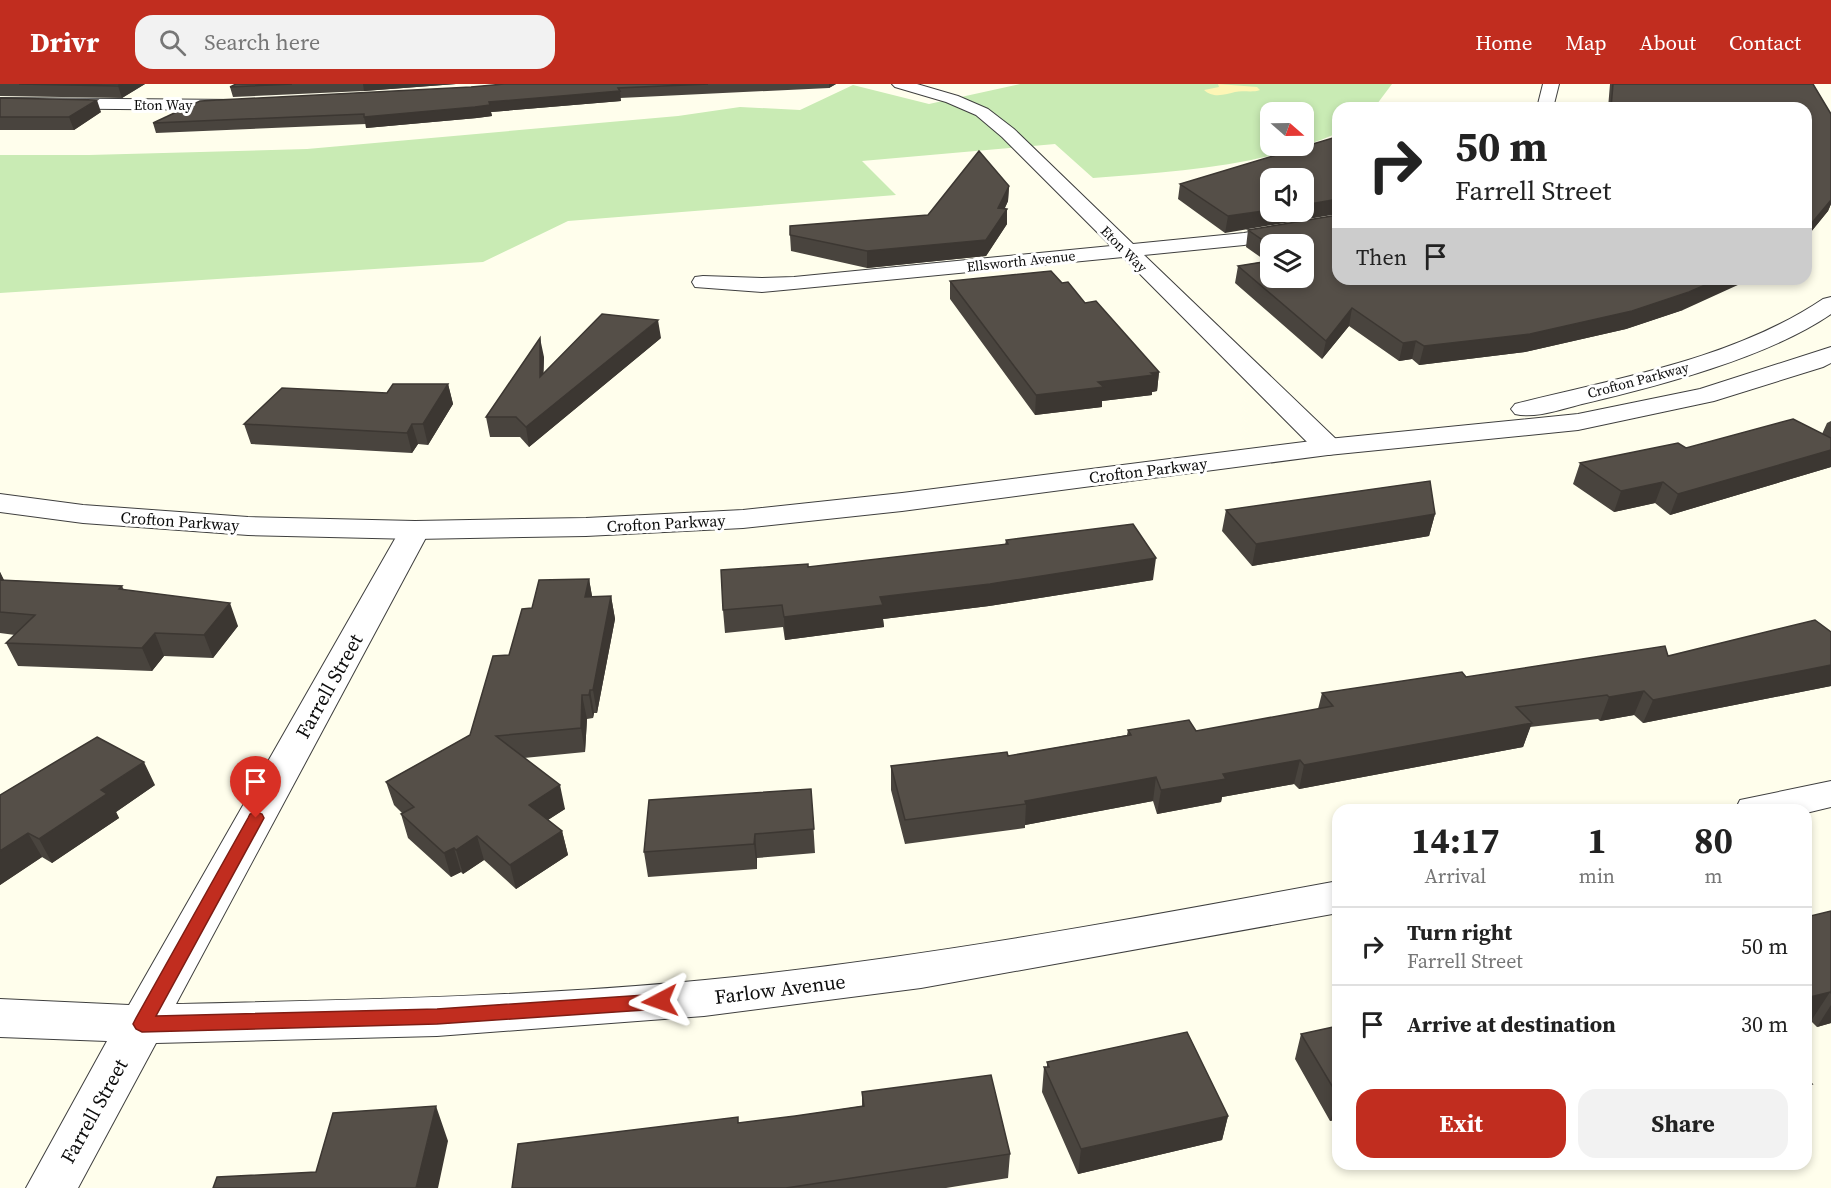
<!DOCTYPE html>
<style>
:root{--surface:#fff;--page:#f2f2f2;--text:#222;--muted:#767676;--line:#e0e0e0;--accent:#c12d1f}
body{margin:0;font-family:"Source Serif 4",serif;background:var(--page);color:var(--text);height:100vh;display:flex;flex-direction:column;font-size:22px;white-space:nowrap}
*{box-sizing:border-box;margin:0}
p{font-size:20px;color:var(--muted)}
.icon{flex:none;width:33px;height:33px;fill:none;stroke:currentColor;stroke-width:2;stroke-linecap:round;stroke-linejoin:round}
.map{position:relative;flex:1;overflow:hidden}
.details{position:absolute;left:1332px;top:720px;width:480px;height:366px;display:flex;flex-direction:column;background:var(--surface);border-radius:18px;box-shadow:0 3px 9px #0003}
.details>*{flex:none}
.banner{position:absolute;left:1332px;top:18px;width:480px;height:183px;border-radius:18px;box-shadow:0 3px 9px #0003;background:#fff;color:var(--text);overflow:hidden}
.needle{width:39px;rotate:110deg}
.tools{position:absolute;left:1260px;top:18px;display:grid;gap:12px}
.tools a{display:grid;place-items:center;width:54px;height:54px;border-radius:12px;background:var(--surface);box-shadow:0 3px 9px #0003;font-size:30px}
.pin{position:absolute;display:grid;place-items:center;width:51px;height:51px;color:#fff;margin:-62px -26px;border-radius:50% 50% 50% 0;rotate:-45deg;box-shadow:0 0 6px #0007}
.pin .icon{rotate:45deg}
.me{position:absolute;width:66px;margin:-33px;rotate:266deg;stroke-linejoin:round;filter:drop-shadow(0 0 4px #0008)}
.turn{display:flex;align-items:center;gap:21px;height:126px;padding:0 24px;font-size:27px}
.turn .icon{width:78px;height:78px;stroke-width:2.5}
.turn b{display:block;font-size:42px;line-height:51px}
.then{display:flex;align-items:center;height:57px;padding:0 24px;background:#0003;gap:12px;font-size:22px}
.eta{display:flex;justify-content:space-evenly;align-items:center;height:102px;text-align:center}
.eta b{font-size:36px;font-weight:700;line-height:42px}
.button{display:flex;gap:12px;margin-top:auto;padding:12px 24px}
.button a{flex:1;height:69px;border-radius:18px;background:var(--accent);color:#fff;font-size:24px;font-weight:700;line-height:69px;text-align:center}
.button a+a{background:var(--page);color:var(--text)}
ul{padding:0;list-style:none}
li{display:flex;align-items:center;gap:18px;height:78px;padding:0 24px;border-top:2px solid var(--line)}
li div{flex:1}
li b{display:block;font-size:22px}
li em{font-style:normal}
header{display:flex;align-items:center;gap:36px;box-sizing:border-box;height:84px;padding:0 30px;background:var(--accent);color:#fff}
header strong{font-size:28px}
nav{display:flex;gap:33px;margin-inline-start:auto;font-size:21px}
.search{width:420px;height:54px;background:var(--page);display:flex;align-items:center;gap:15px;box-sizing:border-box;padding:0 21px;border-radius:18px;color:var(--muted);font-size:22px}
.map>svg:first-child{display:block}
</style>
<header>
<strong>Drivr</strong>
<div class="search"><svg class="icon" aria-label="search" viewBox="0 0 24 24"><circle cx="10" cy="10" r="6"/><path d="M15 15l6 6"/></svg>Search here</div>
<nav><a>Home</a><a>Map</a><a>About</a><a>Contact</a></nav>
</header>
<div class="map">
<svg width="1831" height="1104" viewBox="0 0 1831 1104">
<rect width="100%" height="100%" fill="#fffeec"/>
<path fill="#c9ebb4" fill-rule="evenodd" d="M 1020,0 L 1392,0 L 1374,24 L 1338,24 L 1338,49 C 1261,83 1176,87 1093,94 L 1055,60 L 862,77 L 896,111 L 568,137 L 483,178 L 0,209 L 0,71 L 89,71 L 307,65 L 678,32 L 740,23 L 800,26 L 853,1 L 929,20 ZM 1270,28 L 1304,28 L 1304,62 L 1270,62 Z"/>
<path fill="#fdf6b6" d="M 1218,0 L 1257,3 L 1260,6 C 1252,9 1243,6 1235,8 C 1227,10 1213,15 1204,6 L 1219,3 Z"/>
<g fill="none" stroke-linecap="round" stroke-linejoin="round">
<g stroke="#3f3f3f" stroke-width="2">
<path id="minor" d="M 892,0 L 917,0 L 958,12 L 988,25 L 1014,45 L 1133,160 L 1244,149 L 1338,132 L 1338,144 L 1244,161 L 1144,171 L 1338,357 L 1341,363 L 1338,369 L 1328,371 L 1318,369 L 1123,173 L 794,205 L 762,208 L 695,203 L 692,198 L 695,193 L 703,192 L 762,194 L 794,193 L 1111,162 L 1002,53 L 976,31 L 946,18 L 895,3 Z
M 1543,0 L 1559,0 L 1553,24 L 1537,24 Z
M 0,14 L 236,16 L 244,21 L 236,26 L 0,24 Z
M 415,437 L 425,440 L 430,446 L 176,920 C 352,916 529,913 705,896 C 917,875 1128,836 1338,797 L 1338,829 L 921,904 L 704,932 L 437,952 L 156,959 L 78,1104 L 26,1104 L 107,957 L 0,953 L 0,915 L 129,921 L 400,446 L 405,440 Z
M 1831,697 L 1831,723 L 1806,729 L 1806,726 L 1735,726 L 1740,716 Z"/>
</g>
<g stroke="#3f3f3f" stroke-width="2">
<path id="tertiary" d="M 1831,213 L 1831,230 C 1767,274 1658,302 1582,320 C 1562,325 1535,335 1515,330 L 1511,325 L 1515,320 C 1618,294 1734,275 1823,215 Z
M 1831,263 L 1831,279 L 1823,283 L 1714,317 L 1578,346 L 1328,371 L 902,427 L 743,444 L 586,452 L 415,455 L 248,451 L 83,439 L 0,428 L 0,410 L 83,421 L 248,433 L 415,437 L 586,434 L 743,426 L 902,409 L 1328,355 L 1578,330 L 1700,305 Z"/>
</g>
<use href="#minor" fill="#fff" fill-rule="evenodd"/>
<use href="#tertiary" fill="#fff" fill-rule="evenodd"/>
</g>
<path fill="#49443e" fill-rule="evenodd" d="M 0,0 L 145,0 L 122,14 L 0,12 Z
M 236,0 L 456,0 L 364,7 L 233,13 L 230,3 Z
M 504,0 L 836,0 L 829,4 L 620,14 L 621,17 L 491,28 L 492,32 L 477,34 L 366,44 L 366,40 L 156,49 L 153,39 L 471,3 Z
M 1610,0 L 1813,0 L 1831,30 L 1831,120 L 1828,127 L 1806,154 L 1806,24 L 1608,24 Z
M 0,14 L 101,28 L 74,46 L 0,46 Z
M 1338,54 L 1225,149 L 1178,115 L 1180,100 Z
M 1009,102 L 1008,117 L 1005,124 L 1007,125 L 1007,140 L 986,172 L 867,184 L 791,167 L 790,151 L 928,131 Z
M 1248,146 L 1683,226 L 1626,245 L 1525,268 L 1419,281 L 1412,275 L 1399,277 L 1349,242 L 1322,275 L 1235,199 L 1238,182 L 1266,177 L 1246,163 ZM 1270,160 L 1304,160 L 1270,194 Z
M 950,197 L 1062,199 L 1085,219 L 1159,288 L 1157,307 L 1152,308 L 1152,311 L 1102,317 L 1102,323 L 1035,331 L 950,215 Z
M 661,254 L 529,363 L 520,353 L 490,353 L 486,333 L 544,273 L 543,289 Z
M 448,300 L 453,320 L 428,361 L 418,360 L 412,369 L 251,360 L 244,340 Z
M 1831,337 L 1831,383 L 1670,431 L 1655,419 L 1614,428 L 1573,400 L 1580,379 L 1686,364 L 1822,350 L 1827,339 Z
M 1226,426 L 1435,430 L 1429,452 L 1252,482 L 1222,447 Z
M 1006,456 L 1153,496 L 989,522 L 883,535 L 884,543 L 785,556 L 783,543 L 725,549 L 723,526 L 808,483 L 1005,461 Z
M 0,488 L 4,496 L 122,502 L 124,506 L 238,542 L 213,574 L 164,572 L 152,587 L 18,582 L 6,559 L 15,551 L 0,549 Z
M 589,495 L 592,513 L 611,512 L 615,535 L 597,629 L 594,629 L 593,634 L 587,635 L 585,668 L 524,674 L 565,725 L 548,736 L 562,747 L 568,771 L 516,805 L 484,776 L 463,790 L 461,788 L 451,793 L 408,754 L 401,730 L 402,729 L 394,721 L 386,698 L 470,651 L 532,524 Z
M 1831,548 L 1831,602 L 1643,639 L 1634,631 L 1600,637 L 1598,635 L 1530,643 L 1523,663 L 1299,705 L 1294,700 L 1222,713 L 1221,718 L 1157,730 L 1153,717 L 1025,741 L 1025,744 L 905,760 L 891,706 L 891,682 L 1008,672 L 1127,651 L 1128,646 L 1196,647 L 1318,625 L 1322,609 L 1668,572 Z
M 155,701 L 116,728 L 119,734 L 52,779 L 42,773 L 0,801 L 0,711 Z
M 811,705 L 815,769 L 757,774 L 757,785 L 648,793 L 644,768 Z
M 1831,827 L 1831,939 L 1817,943 L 1811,937 Z
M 1338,942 L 1338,1035 L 1330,1037 L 1295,975 L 1301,950 Z
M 1047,978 L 1228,1032 L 1222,1056 L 1078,1090 L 1042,1008 L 1044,983 L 1047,983 Z
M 862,1008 L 1010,1070 L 1008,1094 L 946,1104 L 512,1104 L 738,1039 L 795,1032 L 862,1022 Z"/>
<path fill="#3c3732" d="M 122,0 L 145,0 L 122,14 L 118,2 Z
M 363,0 L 456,0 L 364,7 Z
M 829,0 L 836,0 L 829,4 Z
M 620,7 L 621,17 L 491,28 L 492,32 L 477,34 L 366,44 L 364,33 L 489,18 Z
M 97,16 L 101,28 L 74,46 L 69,33 Z
M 1009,102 L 1008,117 L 998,138 L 1007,125 L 1007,140 L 986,172 L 867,184 L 867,167 L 998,124 Z
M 1338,115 L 1338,130 L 1225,149 L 1228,132 L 1270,126 L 1270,128 L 1304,128 L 1304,121 Z
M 1831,116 L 1831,120 L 1828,127 L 1806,154 L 1806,146 Z
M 1719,195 L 1751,195 L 1683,226 L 1626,245 L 1525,268 L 1419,281 L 1424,262 Z
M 1352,224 L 1349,242 L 1322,275 L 1326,257 Z
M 658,236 L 661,254 L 529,363 L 526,343 Z
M 540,254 L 544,273 L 543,312 L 540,293 Z
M 1416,257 L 1412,275 L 1399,277 L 1403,259 Z
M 1159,288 L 1157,307 L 1152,308 L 1152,311 L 1102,317 L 1102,323 L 1035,331 L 1036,311 L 1098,298 Z
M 448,300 L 453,320 L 428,361 L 423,340 Z
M 412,340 L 418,360 L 412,369 L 407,349 Z
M 1831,366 L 1831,383 L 1670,431 L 1678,410 Z
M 1663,398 L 1655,419 L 1614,428 L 1621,407 Z
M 1435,430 L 1429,452 L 1252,482 L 1256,460 Z
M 1156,474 L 1153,496 L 989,522 L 883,535 L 884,543 L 785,556 L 784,533 L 880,513 Z
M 0,488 L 9,507 L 0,515 Z
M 589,495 L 593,517 L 585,513 Z
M 611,512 L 615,535 L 597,629 L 593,606 Z
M 230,519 L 238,542 L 213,574 L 204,551 Z
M 155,549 L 164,572 L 152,587 L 142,564 Z
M 1831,581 L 1831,602 L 1643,639 L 1653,616 Z
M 590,606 L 594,629 L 593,634 L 589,611 Z
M 1644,607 L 1634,631 L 1600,637 L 1609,613 Z
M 582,611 L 587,635 L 585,668 L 581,644 Z
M 1532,639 L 1523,663 L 1299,705 L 1304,681 Z
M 1300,676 L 1294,700 L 1222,713 L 1221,718 L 1157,730 L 1161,706 L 1223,690 Z
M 144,678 L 155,701 L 116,728 L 119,734 L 52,779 L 39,755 L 101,706 Z
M 1156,693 L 1153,717 L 1025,741 L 1026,720 L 1025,717 Z
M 560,701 L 565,725 L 535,744 L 529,721 Z
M 562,747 L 568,771 L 516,805 L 510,781 Z
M 28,749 L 42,773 L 0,801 L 0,767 Z
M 755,750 L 757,774 L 757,785 L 754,760 Z
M 477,752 L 484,776 L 463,790 L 456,766 Z
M 454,764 L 461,788 L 451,793 L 444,769 Z
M 1830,908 L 1811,937 L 1806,938 L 1806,914 Z
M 1831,921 L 1831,939 L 1817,943 Z
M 1812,1000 L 1806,1009 L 1806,1001 Z
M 1338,1012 L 1338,1035 L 1330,1037 Z
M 436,1022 L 448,1057 L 438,1104 L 416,1104 Z
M 1228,1032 L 1222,1056 L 1078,1090 L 1081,1065 Z"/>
<path fill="#554f48" stroke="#3c3732" stroke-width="1.5" d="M 19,0 L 122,0 L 118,2 Z
M 236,0 L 292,0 L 230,3 Z
M 504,0 L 708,0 L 618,4 L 620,7 L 489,18 L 490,21 L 475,23 L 364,33 L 364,30 L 153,39 L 200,17 L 471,3 Z
M 1613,0 L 1813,0 L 1831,30 L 1831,116 L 1806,146 L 1806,24 L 1611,24 Z
M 0,14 L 97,16 L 69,33 L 0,33 Z
M 1336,53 L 1338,54 L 1338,115 L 1304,121 L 1304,94 L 1270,94 L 1270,126 L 1228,132 L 1180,100 Z
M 979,67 L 1009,102 L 998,124 L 1007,125 L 986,156 L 867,167 L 790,151 L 790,142 L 928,131 Z
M 1338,131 L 1338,195 L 1719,195 L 1689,208 L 1632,227 L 1530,250 L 1424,262 L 1416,257 L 1403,259 L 1352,224 L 1326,257 L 1238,182 L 1270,177 L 1270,194 L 1304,194 L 1304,160 L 1270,160 L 1270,161 L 1248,146 Z
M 1051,187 L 1062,199 L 1068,198 L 1085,219 L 1096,217 L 1159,288 L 1151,289 L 1154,291 L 1098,298 L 1104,303 L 1036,311 L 950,197 Z
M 602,230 L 658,236 L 526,343 L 516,333 L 486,333 L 540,254 L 540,293 Z
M 393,300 L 448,300 L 423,340 L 412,340 L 407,349 L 244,340 L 282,304 L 387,309 Z
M 1793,335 L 1831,354 L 1831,366 L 1678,410 L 1663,398 L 1621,407 L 1580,379 L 1678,359 L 1686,364 Z
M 1430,397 L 1435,430 L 1256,460 L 1226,426 Z
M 1133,440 L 1156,474 L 990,500 L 880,513 L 883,521 L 784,533 L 782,521 L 723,526 L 721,486 L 808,480 L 808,483 L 1008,460 L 1006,456 Z
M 589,495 L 585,513 L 611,512 L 593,606 L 590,606 L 589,611 L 582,611 L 581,644 L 496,652 L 560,701 L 529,721 L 562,747 L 510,781 L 477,752 L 456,766 L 454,764 L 444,769 L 401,730 L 414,723 L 386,698 L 470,651 L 493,572 L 509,571 L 522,525 L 532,524 L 539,496 Z
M 0,496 L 122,502 L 119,505 L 230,519 L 204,551 L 155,549 L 142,564 L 6,559 L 35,531 L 0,528 Z
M 1815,536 L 1831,548 L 1831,581 L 1653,616 L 1644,607 L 1609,613 L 1607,611 L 1516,623 L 1532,639 L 1304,681 L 1300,676 L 1223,690 L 1226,695 L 1161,706 L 1156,693 L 1025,717 L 1026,720 L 905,736 L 891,682 L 1007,668 L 1008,672 L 1131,651 L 1128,646 L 1189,636 L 1196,647 L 1333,622 L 1322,609 L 1462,588 L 1466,593 L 1665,562 L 1668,572 Z
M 97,653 L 144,678 L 101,706 L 107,710 L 39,755 L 28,749 L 0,767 L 0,711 Z
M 811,705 L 814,745 L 755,750 L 754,760 L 644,768 L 649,716 Z
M 1831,827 L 1831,909 L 1830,908 L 1806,914 L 1806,833 Z
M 1338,942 L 1338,1012 L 1301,950 Z
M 1187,948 L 1228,1032 L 1081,1065 L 1044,983 L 1049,983 L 1047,978 Z
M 991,991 L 1010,1070 L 786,1104 L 512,1104 L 518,1060 L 738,1033 L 738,1039 L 795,1032 L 864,1022 L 862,1008 Z
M 1806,994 L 1812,1000 L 1806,1001 Z
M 436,1022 L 416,1104 L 213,1104 L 217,1093 L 316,1088 L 333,1029 Z"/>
<path fill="#c12d1f" stroke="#7d1d14" stroke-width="1.5" d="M 256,728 L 262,730 L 264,734 L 156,932 L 437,925 L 660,910 L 666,912 L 669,917 L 666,923 L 660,925 L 437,940 L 142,948 L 136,945 L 133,940 L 136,934 L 248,734 L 250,730 Z"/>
<g text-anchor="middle" stroke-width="6" stroke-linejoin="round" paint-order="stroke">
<g font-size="14" fill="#0c0c0c" stroke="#fff">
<text x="163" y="26">Eton Way</text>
<text transform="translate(1124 165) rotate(45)" y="5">Eton Way</text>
<text transform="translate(1021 177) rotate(-6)" y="5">Ellsworth Avenue</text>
<text transform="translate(1638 296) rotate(-15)" y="5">Crofton Parkway</text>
</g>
<g font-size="16" fill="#0c0c0c" stroke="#fff">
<text transform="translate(1148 386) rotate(-7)" y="6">Crofton Parkway</text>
<text transform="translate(180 437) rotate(4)" y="6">Crofton Parkway</text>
<text transform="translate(666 439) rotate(-3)" y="6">Crofton Parkway</text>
</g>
<g font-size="20" fill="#0c0c0c" stroke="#fff">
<text transform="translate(329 602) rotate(-61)" y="7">Farrell Street</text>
<text transform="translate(780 905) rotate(-7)" y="7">Farlow Avenue</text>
<text transform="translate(94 1027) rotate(-61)" y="7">Farrell Street</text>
</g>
</g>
</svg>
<div class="tools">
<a><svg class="needle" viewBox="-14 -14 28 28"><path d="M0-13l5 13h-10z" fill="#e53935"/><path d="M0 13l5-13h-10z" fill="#767676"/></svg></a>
<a><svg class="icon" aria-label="sound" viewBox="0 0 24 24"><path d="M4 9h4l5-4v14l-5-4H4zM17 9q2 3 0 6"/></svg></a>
<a><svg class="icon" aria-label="layers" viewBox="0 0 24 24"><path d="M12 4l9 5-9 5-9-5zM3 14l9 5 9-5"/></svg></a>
</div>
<div class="pin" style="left:256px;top:734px;background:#d93025"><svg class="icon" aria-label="arrive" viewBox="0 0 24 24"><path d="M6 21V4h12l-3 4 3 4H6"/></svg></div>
<svg class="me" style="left:660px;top:917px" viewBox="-20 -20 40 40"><path d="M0-17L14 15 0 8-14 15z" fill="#c12d1f" stroke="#fff" stroke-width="4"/></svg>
<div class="banner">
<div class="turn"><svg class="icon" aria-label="right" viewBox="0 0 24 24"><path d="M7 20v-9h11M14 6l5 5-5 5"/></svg><div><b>50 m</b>Farrell Street</div></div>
<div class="then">Then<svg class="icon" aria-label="arrive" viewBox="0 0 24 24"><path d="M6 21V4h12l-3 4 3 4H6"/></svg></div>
</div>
<section class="details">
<div class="eta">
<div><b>14:17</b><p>Arrival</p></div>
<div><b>1</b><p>min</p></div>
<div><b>80</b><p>m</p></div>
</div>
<ul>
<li><svg class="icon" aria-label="right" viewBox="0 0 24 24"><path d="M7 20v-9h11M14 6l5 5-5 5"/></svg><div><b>Turn right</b><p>Farrell Street</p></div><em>50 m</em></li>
<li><svg class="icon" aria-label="arrive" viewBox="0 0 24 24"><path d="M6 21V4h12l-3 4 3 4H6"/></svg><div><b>Arrive at destination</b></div><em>30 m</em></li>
</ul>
<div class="button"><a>Exit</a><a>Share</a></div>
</section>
</div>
